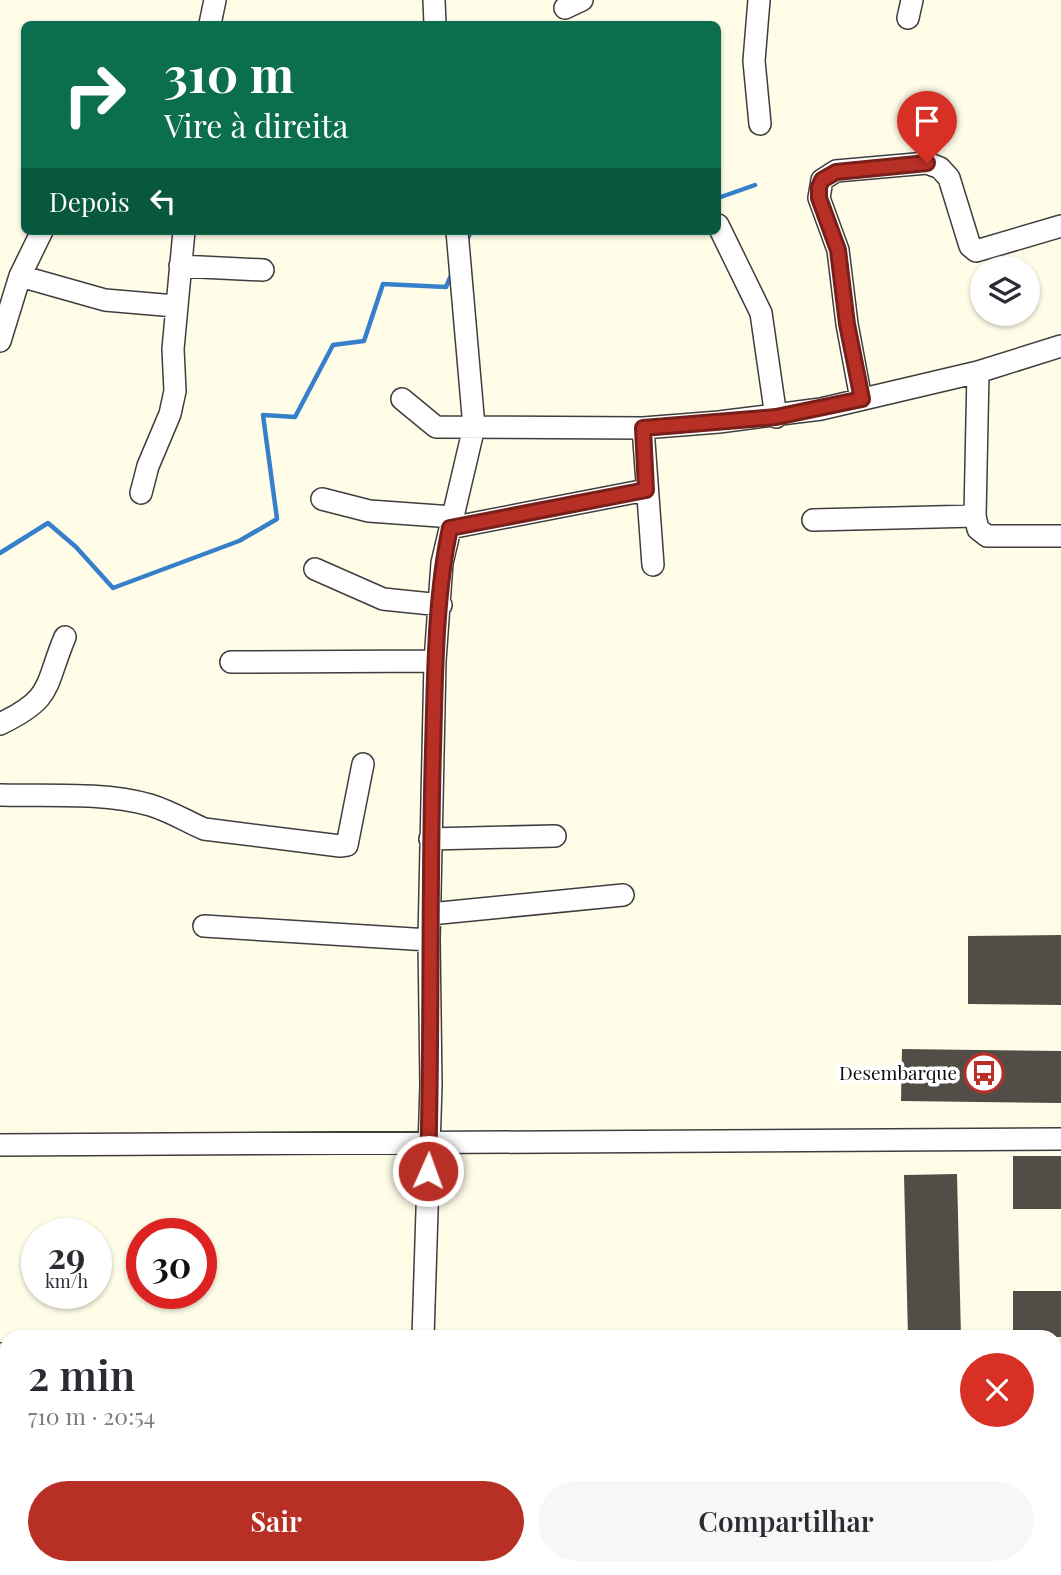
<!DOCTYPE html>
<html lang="pt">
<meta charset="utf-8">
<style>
:root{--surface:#fff;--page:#f7f7f7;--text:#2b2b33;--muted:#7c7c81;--accent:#b82f26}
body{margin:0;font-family:"Playfair Display",serif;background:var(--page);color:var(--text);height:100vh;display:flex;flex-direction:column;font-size:26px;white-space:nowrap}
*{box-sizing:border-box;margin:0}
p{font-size:23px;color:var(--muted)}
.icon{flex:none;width:38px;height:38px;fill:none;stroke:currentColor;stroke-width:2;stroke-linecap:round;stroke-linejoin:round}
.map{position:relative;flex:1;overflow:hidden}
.details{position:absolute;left:0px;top:1330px;width:1062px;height:245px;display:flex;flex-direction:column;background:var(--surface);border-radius:21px 21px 0 0;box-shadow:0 2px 5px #0004}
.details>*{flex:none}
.hud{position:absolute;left:21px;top:21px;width:700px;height:214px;border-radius:10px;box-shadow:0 2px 5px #0004;background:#0b6e4f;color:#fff;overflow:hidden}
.tools{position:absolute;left:970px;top:256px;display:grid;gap:14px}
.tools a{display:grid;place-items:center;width:70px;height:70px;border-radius:50%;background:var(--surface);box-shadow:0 2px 5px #0004;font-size:35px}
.speed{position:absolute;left:21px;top:1218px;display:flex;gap:14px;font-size:35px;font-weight:700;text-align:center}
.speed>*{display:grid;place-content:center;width:91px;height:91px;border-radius:50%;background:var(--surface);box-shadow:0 2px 5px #0004;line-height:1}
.speed small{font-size:18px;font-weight:400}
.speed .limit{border:10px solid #d22;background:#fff;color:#111}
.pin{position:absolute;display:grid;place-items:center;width:60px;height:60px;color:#fff;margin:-72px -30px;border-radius:50% 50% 50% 0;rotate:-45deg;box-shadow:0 0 7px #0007}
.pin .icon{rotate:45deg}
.me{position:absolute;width:77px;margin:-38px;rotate:2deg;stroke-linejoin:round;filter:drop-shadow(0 0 5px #0008)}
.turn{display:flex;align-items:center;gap:24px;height:147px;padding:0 28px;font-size:32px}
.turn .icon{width:91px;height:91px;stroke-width:2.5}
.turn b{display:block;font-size:49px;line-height:60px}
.then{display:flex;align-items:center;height:66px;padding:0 28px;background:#0003;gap:14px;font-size:26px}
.round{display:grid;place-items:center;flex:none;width:74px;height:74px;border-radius:37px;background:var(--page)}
.headline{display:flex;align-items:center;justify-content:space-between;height:119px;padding:0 28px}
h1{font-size:42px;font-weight:600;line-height:52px}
.primary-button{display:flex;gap:14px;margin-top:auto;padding:14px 28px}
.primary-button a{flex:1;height:80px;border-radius:42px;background:var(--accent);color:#fff;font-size:28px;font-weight:600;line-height:80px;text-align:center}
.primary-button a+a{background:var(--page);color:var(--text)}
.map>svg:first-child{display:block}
</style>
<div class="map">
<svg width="1061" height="1575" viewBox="0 0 1061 1575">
<rect width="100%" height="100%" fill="#fffde8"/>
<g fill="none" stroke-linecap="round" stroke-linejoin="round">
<path stroke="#367fcb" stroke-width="4.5" d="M 718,198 L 755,185
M 466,243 L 471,231
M 0,553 L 48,523 L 76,547 L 113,588 L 239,541 L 277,519 L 263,415 L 295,417 L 333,345 L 364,341 L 383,284 L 446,287 L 452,273"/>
</g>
<path fill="#534d47" d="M 1061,935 L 1061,1005 L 968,1004 L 968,936 Z
M 902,1049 L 1061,1051 L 1061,1103 L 901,1101 Z
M 1013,1156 L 1061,1156 L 1061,1209 L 1013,1209 Z
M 957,1174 L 961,1337 L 908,1337 L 904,1175 Z
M 1013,1291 L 1061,1291 L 1061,1337 L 1013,1337 Z"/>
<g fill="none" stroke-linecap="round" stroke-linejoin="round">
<g stroke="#3e3e3e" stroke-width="24">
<path id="minor" d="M 434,0 L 435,24
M 759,0 L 754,61 L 760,124
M 565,8 L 582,0
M 908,18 L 912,0
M 210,24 L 215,0
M 718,225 L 761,313 L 776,417
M 180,266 L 263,270
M 20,276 L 105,300 L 175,306
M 0,341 L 20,276 L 42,231
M 978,372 L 975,516 L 978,529 L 987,536 L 1061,536
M 402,399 L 436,427 L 643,428 L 719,422 L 821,409 L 978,372 L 1061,346
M 861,399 L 847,324 L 838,250 L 819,198 L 822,180 L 836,171 L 927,163 L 940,168 L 949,178 L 970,246 L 976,251 L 1061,226
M 643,428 L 653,565
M 141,493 L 148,466 L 170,414 L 175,391 L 173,349 L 184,231
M 322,499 L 369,511 L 453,517
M 813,520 L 975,516
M 450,528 L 646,490
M 315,569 L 383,599 L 441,605
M 231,662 L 435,661
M 0,724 C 54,698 44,687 65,637
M 0,795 C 48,796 104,792 150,805 C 170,811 186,821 204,829 L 340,846 L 347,845 L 363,764
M 430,839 L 555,836
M 430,914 L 623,895
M 204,926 L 429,940
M 0,1145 L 1061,1139
M 423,1337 L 431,1085 L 429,940 L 435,661 L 442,563 L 474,427 L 457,231
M 0,1354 L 7,1354
M 1055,1565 L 1061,1565
M 69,1568 L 69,1575
M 184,1575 L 185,1568
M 421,1575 L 421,1568
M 870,1575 L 890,1570 L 955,1568"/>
</g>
<use href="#minor" stroke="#fff" stroke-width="21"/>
</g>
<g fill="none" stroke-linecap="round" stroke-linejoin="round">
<g stroke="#781f19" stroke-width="18">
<path id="route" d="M 428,1171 C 432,1030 429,890 433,750 C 435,679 435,597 450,528 L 646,490 L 643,428 L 776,417 L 862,399 L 847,324 L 838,250 L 819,198 L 819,187 L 822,180 L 836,172 L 927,163"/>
</g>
<use href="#route" stroke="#b82f26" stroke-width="12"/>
</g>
<defs>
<g id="bus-ring" transform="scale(2.0125)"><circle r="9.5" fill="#fff" stroke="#b82f26" stroke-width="1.5"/><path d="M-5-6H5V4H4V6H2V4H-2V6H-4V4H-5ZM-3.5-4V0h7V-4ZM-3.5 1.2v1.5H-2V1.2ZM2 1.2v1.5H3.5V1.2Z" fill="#b82f26"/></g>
</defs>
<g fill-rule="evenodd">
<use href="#bus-ring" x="984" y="1073"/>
</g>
<g text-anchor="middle" stroke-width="7" stroke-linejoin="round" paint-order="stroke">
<g font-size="19" fill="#0b0b0b" stroke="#fff" text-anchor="end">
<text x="957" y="1080">Desembarque</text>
</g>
</g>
</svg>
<div class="tools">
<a><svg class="icon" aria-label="layers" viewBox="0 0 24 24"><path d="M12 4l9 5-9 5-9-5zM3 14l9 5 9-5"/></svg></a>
</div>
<div class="speed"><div>29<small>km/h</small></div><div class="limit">30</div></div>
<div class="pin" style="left:927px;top:163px;background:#d93025"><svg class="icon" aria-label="arrive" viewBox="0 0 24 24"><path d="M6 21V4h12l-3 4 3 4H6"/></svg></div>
<svg class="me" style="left:428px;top:1171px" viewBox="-20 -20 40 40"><circle r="17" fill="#b82f26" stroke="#fff" stroke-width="3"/><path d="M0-11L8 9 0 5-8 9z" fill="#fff"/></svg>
<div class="hud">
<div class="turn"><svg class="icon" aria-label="right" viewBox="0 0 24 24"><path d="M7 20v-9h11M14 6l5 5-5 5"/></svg><div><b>310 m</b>Vire à direita</div></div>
<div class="then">Depois<svg class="icon" aria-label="left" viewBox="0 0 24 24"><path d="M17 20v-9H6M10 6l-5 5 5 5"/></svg></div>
</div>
<section class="details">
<div class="headline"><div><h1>2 min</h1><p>710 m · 20:54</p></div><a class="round" style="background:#d93025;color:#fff"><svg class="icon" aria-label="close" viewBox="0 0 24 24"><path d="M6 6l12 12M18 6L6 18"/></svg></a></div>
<div class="primary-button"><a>Sair</a><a>Compartilhar</a></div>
</section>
</div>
